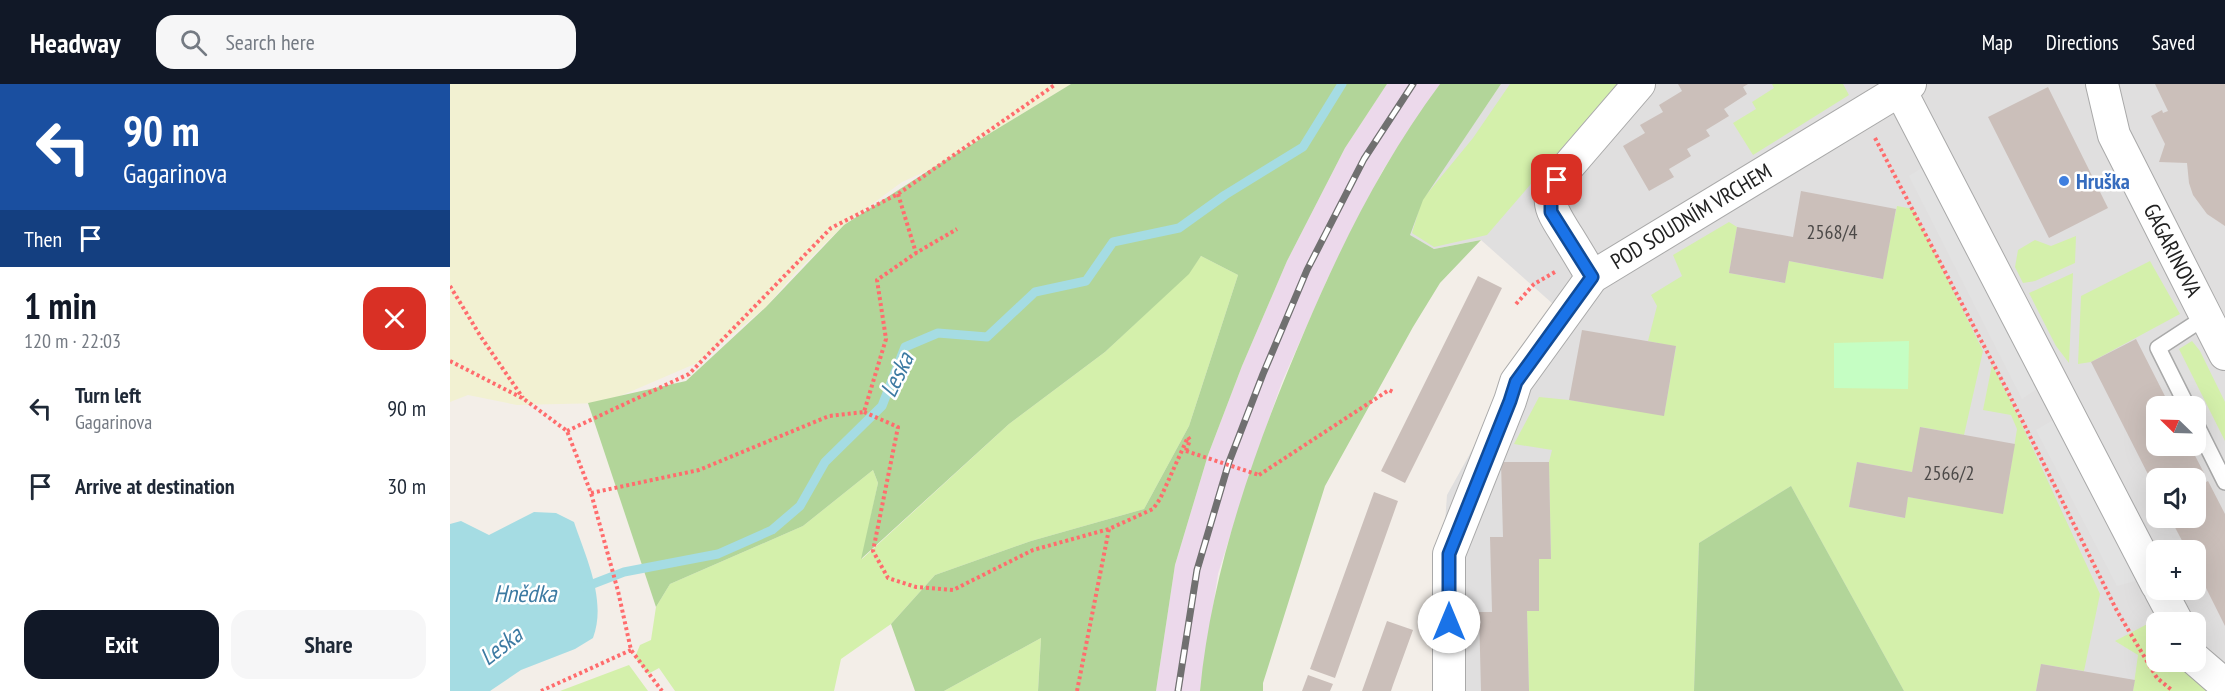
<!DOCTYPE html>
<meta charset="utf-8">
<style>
:root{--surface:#fff;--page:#f6f6f7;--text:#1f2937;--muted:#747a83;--accent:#111827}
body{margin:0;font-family:"PT Sans Narrow",sans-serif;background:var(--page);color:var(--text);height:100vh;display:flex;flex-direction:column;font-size:22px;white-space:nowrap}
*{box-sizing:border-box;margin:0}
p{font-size:20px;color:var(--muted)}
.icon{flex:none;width:33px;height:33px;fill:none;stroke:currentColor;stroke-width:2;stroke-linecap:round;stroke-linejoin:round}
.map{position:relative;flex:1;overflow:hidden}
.sheet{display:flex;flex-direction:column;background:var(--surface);width:450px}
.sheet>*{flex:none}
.guide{background:#1a4fa0;color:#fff;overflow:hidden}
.needle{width:39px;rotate:293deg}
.controls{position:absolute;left:1696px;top:312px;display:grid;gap:12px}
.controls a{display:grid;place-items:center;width:60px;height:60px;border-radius:12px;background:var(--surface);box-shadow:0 6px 24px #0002;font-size:30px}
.pin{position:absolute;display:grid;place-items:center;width:51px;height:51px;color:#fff;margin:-26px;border-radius:12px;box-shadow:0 3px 9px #0006}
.me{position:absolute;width:66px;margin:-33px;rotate:0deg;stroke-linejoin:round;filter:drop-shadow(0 0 4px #0008)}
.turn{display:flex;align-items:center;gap:21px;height:126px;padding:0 24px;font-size:27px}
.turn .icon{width:78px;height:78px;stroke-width:2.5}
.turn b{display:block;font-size:42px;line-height:51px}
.then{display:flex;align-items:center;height:57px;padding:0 24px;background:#0003;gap:12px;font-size:22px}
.round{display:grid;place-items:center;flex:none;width:63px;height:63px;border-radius:18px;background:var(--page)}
.head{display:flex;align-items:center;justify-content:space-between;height:102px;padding:0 24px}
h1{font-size:36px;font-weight:800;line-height:45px;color:var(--accent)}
.button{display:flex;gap:12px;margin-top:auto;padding:12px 24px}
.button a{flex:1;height:69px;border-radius:18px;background:var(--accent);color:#fff;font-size:24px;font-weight:800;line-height:69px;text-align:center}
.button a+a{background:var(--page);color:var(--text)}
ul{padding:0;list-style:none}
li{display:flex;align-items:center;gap:18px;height:78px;padding:0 24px}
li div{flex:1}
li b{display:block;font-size:22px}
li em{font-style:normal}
header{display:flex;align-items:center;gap:36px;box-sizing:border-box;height:84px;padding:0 30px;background:var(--accent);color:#fff}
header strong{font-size:28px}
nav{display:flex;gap:33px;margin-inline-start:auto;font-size:21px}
.search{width:420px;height:54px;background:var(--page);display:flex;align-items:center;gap:15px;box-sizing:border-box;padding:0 21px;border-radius:18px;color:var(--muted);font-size:22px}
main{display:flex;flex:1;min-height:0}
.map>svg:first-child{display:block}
</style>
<header>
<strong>Headway</strong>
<div class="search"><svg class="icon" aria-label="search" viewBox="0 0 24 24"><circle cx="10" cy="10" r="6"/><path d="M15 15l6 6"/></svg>Search here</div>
<nav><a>Map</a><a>Directions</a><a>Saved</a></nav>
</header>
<main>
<section class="sheet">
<div class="guide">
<div class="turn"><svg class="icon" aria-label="left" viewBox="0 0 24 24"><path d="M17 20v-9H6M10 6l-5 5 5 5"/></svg><div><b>90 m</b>Gagarinova</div></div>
<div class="then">Then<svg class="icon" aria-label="arrive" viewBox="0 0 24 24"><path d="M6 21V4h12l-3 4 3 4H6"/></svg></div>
</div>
<div class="head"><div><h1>1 min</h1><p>120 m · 22:03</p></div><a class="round" style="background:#d93025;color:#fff"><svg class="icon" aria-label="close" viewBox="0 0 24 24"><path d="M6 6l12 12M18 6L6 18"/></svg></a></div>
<ul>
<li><svg class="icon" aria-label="left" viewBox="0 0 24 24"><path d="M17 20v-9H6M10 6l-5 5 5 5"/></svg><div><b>Turn left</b><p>Gagarinova</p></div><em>90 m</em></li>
<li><svg class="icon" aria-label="arrive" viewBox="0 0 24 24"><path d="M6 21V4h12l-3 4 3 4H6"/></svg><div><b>Arrive at destination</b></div><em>30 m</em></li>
</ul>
<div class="button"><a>Exit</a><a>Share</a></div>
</section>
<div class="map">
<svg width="1775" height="607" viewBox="0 0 1775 607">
<rect width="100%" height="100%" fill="#f3eee8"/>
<path fill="#e0dfdf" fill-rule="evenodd" d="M 1051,0 L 1775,0 L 1775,607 L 983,607 L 997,411 L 1103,220 L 1031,156 L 984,165 L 959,151 L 972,116 ZM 1707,322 L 1746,322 L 1746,362 L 1707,362 ZM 1707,394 L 1746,394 L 1746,434 L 1707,434 ZM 1707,466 L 1746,466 L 1746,506 L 1707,506 ZM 1707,538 L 1746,538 L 1746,578 L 1707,578 Z"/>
<path fill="#ecd9eb" d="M 937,0 L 990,0 L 933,86 L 877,196 L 832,298 L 801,386 L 768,490 L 750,607 L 706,607 L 725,481 L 758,371 L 792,282 L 837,177 L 895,64 Z"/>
<path fill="#f2f1d2" d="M 0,0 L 621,0 L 481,85 L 452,98 L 394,141 L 345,189 L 316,223 L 247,279 L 154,319 L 67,321 L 18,311 L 0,318 Z"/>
<path fill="#d4f0ab" d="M 1060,0 L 1167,0 L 1037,151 L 984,163 L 962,149 L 972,116 L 1023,54 Z
M 1322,0 L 1393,0 L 1399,11 L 1303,71 L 1283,39 L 1306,25 L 1302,18 L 1324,4 Z
M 1447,122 L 1463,125 L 1533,267 L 1514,351 L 1471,343 L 1462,388 L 1407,378 L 1399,423 L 1454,434 L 1458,413 L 1553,429 L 1567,345 L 1561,331 L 1533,326 L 1542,281 L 1565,326 L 1650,510 L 1634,587 L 1591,580 L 1586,607 L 1454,607 L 1341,402 L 1249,459 L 1244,607 L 1079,607 L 1077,527 L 1089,527 L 1089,475 L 1101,474 L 1099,378 L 1102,366 L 1064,360 L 1089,313 L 1119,316 L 1214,331 L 1226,263 L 1198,257 L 1207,222 L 1201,211 L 1232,192 L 1223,171 L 1279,138 L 1287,143 L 1279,189 L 1334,199 L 1339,177 L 1432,195 Z
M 1626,152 L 1625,179 L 1585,197 L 1573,199 L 1565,183 L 1568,166 L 1585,156 L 1601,162 Z
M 751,172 L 788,191 L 739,342 L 694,425 L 581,457 L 485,491 L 441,540 L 391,575 L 384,607 L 225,607 L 209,584 L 198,590 L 185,573 L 190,561 L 201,556 L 206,523 L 220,500 L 353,442 L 423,386 L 428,399 L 412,475 L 559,340 L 655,268 L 738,190 Z
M 1700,177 L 1730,230 L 1641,278 L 1628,280 L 1631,212 Z
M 1623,189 L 1619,279 L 1606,262 L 1579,209 Z
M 1742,257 L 1750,267 L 1775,318 L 1775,357 L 1729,265 Z
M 1705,536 L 1707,538 L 1707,578 L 1735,578 L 1775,607 L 1683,607 L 1688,571 L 1665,557 Z
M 591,554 L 588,607 L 494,607 Z
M 179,581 L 198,607 L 110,607 Z"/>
<path fill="#b2d599" d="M 621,0 L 937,0 L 895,64 L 837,177 L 792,282 L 758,371 L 725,481 L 706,607 L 588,607 L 591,554 L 494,607 L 465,607 L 441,540 L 485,491 L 581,457 L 694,425 L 739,342 L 788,191 L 751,172 L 739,190 L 655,268 L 559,340 L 411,475 L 428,399 L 423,386 L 353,442 L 220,500 L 206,523 L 138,319 L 236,297 L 316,223 L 394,141 L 481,85 Z
M 990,0 L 1051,0 L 973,116 L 960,151 L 984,165 L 1031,156 L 990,199 L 963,243 L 875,402 L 813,599 L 813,607 L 750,607 C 762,482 806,361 855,246 C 891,161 934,75 990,0 Z
M 1341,402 L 1454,607 L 1244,607 L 1249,459 Z"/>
<path fill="#c5fec3" d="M 1459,257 L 1458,305 L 1384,304 L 1384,259 Z"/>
<path fill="#e2e2e2" d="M 1475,82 L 1588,304 L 1572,315 L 1459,92 Z
M 1605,335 L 1689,496 L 1667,502 L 1586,346 Z"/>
<path fill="#a5dce3" d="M 84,428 L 106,429 L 124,438 C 136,474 157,516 143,554 L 125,565 L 71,586 L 40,607 L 0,607 L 0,440 L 11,437 L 39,451 Z"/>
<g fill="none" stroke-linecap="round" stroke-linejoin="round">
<path stroke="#a5dce3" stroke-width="9" d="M 135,503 L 174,488 L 268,470 L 322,446 L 350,422 L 375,378 L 432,322 L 455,263 L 488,249 L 537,253 L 585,208 L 636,197 L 663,158 L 729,144 L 775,111 L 853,63 L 892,0"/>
</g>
<path fill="#cbbfba" d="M 1228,0 L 1298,0 L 1293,3 L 1297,10 L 1274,25 L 1279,32 L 1256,46 L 1260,52 L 1237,65 L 1241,72 L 1219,85 L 1224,93 L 1199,107 L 1173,62 L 1195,49 L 1190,41 L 1213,28 L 1209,21 L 1232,7 Z
M 1705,0 L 1775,0 L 1775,142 L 1757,130 L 1743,111 L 1739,99 L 1737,79 L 1709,78 L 1715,60 L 1701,32 L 1712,26 L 1713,29 L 1718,27 Z
M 1598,3 L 1658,124 L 1599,154 L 1538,33 Z
M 1351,107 L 1446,125 L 1433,195 L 1339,177 L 1335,199 L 1279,189 L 1287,143 L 1343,153 Z
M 1028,192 L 1052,204 L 955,399 L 931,387 Z
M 1132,246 L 1226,262 L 1214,332 L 1119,316 Z
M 1686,255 L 1720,322 L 1707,322 L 1707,362 L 1740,362 L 1754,389 L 1745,394 L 1707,394 L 1707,408 L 1641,278 Z
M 1470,343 L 1565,360 L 1553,430 L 1458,413 L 1455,434 L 1399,423 L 1407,378 L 1462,388 Z
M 1051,378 L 1099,378 L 1101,475 L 1089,475 L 1089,527 L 1077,527 L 1079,607 L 1031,607 L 1029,528 L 1042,528 L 1040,453 L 1053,453 Z
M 1758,397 L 1775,430 L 1775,542 L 1746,484 L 1746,466 L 1737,466 L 1720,434 L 1746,434 L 1746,403 Z
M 924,408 L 948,417 L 885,594 L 860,585 Z
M 937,537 L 963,546 L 943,601 L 941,607 L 912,607 Z
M 1591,580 L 1685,596 L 1683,607 L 1586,607 Z
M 858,591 L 883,600 L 880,607 L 852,607 Z"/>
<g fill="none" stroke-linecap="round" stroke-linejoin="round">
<g stroke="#a9a9a9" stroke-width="18">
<path id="service" d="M 1737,322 L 1708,264 L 1757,232
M 1746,340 L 1775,398"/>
</g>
<g stroke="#a9a9a9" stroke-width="34">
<path id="minor" d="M 1652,0 L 1664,51 L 1775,270
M 1450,6 L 1707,501
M 1142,193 C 1134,179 1126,166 1118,153 C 1101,125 1091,116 1115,86 L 1189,0
M 1710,506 L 1727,538
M 1746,576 L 1768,595 L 1775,597
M 999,607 L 999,470 L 1060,317 L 1066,298 L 1142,193 L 1460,0"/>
</g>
<path stroke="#ff6c6d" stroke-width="4" stroke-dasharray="3 3" stroke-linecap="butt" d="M 1425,54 L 1556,304 L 1667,527 L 1707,594 L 1723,607
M 448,110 L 466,169
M 0,202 L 31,253 L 73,314
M 1066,220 L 1084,200 L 1105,188
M 0,277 L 74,315 L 117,347 L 141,409 L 168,507 L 181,566 L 212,607
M 414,328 L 448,343 L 423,467 L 438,494 L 466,503 L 503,506 L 583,466 L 659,445 L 703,425 L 710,415 L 738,353 L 740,356 L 736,367
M 117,347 L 239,290 L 381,144 L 448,110 L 606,0
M 809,391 L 939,306 L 943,308
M 141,409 L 249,386 L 379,332 L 414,328 L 436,255 L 427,196 L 466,169 L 507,145
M 91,607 L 181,566
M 627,607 L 659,445"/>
<use href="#service" stroke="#fff" stroke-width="15"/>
<use href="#minor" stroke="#fff" stroke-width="32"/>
<g stroke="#707070" stroke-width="7">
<path id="rail" d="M 728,607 L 747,486 L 779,378 L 813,290 L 857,186 L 914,75 L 963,0"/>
</g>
<use href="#rail" stroke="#fff" stroke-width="4.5" stroke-dasharray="14" stroke-linecap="butt"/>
<path stroke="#ff6c6d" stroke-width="4" stroke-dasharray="3 3" stroke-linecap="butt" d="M 736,367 L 809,391"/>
</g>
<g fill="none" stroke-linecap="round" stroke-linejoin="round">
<g stroke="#114b97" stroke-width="15">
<path id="route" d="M 999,538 L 999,470 L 1060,317 L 1066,298 L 1142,193 L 1101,128 L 1101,108 L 1107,96"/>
</g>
<use href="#route" stroke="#1a73e8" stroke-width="10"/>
</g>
<circle fill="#3f7fe0" stroke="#fff" stroke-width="2" cx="1614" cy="97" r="6"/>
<g text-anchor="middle" stroke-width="5" stroke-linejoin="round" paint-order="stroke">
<g font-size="20" fill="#4c4948">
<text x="1382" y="155">2568/4</text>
<text x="1499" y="396">2566/2</text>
</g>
<g font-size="22" font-weight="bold" fill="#366cbe" stroke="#fff" text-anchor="start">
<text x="1626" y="105">Hruška</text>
</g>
<g font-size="22" fill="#222" stroke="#fff">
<text transform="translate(1241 132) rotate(-31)" y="8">POD SOUDNÍM VRCHEM</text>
<text transform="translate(1723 166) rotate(63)" y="8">GAGARINOVA</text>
</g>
<g font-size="24" font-style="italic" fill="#3c7aa2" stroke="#fff">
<text transform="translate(447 291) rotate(-64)" y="8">Leska</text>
<text x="75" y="518">Hnědka</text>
<text transform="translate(51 562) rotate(-38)" y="8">Leska</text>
</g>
</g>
</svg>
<div class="controls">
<a><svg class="needle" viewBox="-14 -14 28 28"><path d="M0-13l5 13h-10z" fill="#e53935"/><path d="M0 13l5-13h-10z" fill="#747a83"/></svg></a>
<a><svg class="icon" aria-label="sound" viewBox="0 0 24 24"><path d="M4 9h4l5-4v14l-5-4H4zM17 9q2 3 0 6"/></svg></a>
<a>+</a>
<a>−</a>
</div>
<div class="pin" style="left:1107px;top:96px;background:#d93025"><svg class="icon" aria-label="arrive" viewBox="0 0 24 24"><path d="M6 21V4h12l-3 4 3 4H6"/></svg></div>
<svg class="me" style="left:999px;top:538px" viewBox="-20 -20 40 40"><circle r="19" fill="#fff"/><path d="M0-13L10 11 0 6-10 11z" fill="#1a73e8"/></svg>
</div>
</main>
